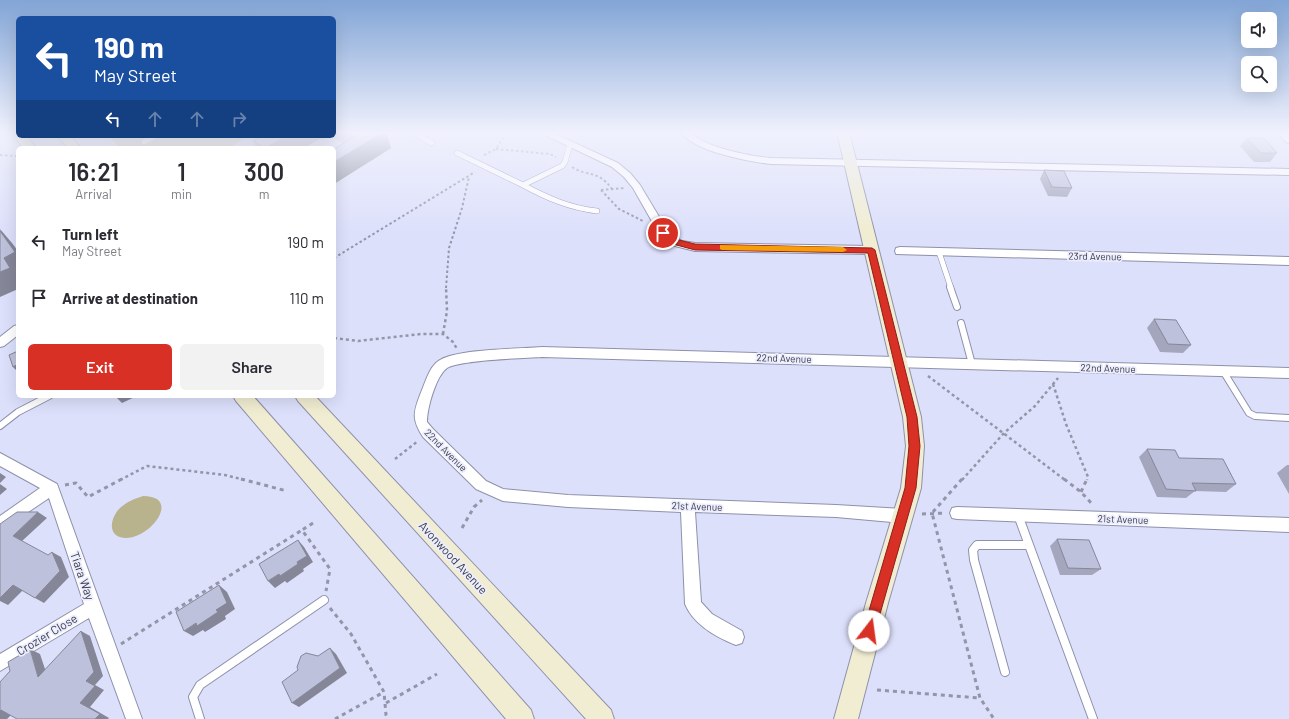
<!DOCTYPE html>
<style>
:root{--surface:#fff;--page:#f2f2f3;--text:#2b2b33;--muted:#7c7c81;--accent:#d93025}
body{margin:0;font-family:Barlow,sans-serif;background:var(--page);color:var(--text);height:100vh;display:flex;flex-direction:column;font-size:15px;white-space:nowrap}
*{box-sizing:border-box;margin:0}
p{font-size:13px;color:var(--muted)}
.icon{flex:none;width:22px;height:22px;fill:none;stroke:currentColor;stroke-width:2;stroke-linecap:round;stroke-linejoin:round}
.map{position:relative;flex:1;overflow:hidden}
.panel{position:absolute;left:16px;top:146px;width:320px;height:252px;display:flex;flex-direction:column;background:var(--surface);border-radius:6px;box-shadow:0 4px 16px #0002}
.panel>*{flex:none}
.top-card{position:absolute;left:16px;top:16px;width:320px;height:122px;border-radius:6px;box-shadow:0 4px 16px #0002;background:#1a4fa0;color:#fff;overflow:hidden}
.tools{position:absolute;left:1241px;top:12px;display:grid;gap:8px}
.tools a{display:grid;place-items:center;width:36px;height:36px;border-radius:6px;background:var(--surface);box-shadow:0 4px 16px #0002;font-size:20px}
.pin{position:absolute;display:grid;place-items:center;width:34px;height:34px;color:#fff;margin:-17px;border:2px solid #fff;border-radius:50%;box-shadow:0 1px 4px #0007}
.me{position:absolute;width:44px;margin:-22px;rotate:15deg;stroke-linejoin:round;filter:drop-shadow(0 0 3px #0008)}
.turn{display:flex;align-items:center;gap:14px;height:84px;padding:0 12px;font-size:18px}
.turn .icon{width:52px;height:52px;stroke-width:2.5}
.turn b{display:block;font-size:28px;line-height:34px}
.lanes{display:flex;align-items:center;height:38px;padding:0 12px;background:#0003;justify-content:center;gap:20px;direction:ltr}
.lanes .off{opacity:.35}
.eta{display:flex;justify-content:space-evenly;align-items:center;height:68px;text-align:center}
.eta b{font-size:24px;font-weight:600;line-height:28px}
.primary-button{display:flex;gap:8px;margin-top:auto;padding:8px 12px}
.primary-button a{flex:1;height:46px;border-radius:6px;background:var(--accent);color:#fff;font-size:16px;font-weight:600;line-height:46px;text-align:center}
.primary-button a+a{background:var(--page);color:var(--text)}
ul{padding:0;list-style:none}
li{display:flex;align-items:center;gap:12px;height:56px;padding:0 12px}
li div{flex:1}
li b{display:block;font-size:15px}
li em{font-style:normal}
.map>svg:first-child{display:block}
</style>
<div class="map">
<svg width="1289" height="719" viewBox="0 0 1289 719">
<rect width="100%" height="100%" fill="#dde0fb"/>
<path fill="#b8b38d" d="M 108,136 L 249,136 L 228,148 L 120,148 Z
M 143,496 C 182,496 151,539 125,538 C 107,537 110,519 119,509 C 126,502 134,499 143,496 Z"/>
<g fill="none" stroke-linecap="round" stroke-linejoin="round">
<g stroke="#8e91aa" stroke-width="6">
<path id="lane-far2" d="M 412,132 L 432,143
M 144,142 L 155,136
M 457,153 L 523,185 L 562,166 L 565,162 L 570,144
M 523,185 C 547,198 570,208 597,211
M 939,252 L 951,288"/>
</g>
<g stroke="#8e91aa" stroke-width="8">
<path id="lane-far1" d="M 950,287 L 957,307
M 961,323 L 972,364
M 1223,371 L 1249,413 L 1255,416 L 1289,418
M 0,426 L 18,412 L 49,396"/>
</g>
<g stroke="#8e91aa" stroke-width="10">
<path id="lane" d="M 1018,515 L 1093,719
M 1005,672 L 974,560 L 973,550 L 977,545 L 1028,545
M 200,719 L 193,697 L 200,685 L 324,600"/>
</g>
<g stroke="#8e91aa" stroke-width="2">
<path id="street" d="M 539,132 L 551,132 L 618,163 L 630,173 L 640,185 L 670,235 L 682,241 L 695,243 L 872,246 L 876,247 L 877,250 L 876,253 L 872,254 L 695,251 L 675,246 L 662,239 L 633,188 L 624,177 L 612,167 Z
M 682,132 L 691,132 C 701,147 754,157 771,158 L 1289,169 L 1289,175 L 771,164 C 751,162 691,151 682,132 Z
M 1277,132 L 1286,132 L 1289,135 L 1289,143 L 1286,142 Z
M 900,247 L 1289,257 L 1289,265 L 896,254 L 895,251 L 896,248 Z
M 18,325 L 18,335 L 4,346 L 0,347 L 0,337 L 14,326 Z
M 542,347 L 1289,368 L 1289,378 L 542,357 C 525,358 458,360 447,368 C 436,376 427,408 427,422 L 433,429 L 486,481 L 503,489 L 568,495 L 836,505 L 903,509 L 908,511 L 910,516 L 908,521 L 903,523 L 836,517 L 695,512 L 701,602 L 712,614 L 742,631 L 744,637 L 742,643 L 736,645 C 716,637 694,625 685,604 L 681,512 L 568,507 L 503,501 L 476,489 L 423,437 C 412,420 413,413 420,395 C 425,384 429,366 440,360 C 459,349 517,349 542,347 Z
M 0,453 L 57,484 L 142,719 L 126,719 L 89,618 L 0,671 L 0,654 L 84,604 L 49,498 L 0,531 L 0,516 L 40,488 L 0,466 Z
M 957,507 L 1289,518 L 1289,532 L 957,519 L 952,518 L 950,513 L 952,508 Z"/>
</g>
<g stroke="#8e91aa" stroke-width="2">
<path id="secondary" d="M 837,132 L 849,132 L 921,417 L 924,446 L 921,488 L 888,603 L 858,719 L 834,719 L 866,603 L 901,488 L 906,446 L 903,417 Z
M 16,133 L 18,133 L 18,136 L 27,136 L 36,148 L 23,148 L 14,136 Z
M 57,136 L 70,136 L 81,148 L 68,148 Z
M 233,396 L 253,396 L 531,710 L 534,719 L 506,719 L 236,401 Z
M 295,396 L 315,396 L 611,710 L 614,719 L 586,719 L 298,401 Z"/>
</g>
<path stroke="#9395a8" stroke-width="2" stroke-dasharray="2.5 2.5" stroke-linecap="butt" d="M 502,132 L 506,134
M 496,149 L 550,154 L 556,157
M 0,155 L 16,156
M 484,155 L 496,149 L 507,132
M 572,167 C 590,178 597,169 612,189
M 601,190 L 619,209 L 643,221
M 601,190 L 625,188
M 334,258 L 475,172
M 446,288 L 449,248 L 462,208 L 469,177"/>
<path stroke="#9395a8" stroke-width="2.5" stroke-dasharray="3 3" stroke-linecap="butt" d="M 443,334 L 447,311 L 446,287
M 334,338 L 358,341 L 421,334 L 443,334 L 453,342 L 457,349
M 928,376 L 1065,480
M 1053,384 L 1066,424 L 1088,477 L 1087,480
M 395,459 L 418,441
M 120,480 L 147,466 L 225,475 L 245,480
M 962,480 L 1004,433 L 1035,406 L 1058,378"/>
<path stroke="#9395a8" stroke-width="3" stroke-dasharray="4 4" stroke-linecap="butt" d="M 241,479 L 287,491
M 962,479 L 932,513 L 980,698 L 994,719
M 1064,479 L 1081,492 L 1093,505
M 65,485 L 76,483 L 88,497 L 122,479
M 1081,492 L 1087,479
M 922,514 L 945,513
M 313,523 L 302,530 L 330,569 L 326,591
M 462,528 L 474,507 L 482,500
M 330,608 L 351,634 L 384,692 L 386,715 L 388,719
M 121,644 L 302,530
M 877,690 L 980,698
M 386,703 L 437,674
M 335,719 L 384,692"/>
<use href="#lane-far2" stroke="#fff" stroke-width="5"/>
<use href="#lane-far1" stroke="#fff" stroke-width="6"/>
<use href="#lane" stroke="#fff" stroke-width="8"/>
<use href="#street" fill="#fff" fill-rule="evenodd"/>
<use href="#secondary" fill="#f1edd2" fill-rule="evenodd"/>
</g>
<path fill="#a3a6bc" d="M 334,132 L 386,132 L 391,148 L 334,184 L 334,149 L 343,143 L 329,136 L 334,136 Z
M 325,136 L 304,148 L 257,148 L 253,141 Z
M 1247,138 L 1277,153 L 1270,162 L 1254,162 L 1240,146 Z
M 1044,170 L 1072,188 L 1067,197 L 1048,196 L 1040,179 Z
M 1154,319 L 1191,345 L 1183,353 L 1160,352 L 1147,328 Z
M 1147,449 L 1179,458 L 1236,484 L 1226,492 L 1195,491 L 1186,498 L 1157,497 L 1139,457 Z
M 1287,465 L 1289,465 L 1289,494 L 1277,473 Z
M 1057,539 L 1101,569 L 1092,575 L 1060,575 L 1050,546 Z"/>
<path fill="#858799" d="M 384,132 L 386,132 L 391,148 L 334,184 L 334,162 Z
M 287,136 L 325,136 L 304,148 L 265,148 Z
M 0,229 L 12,243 L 18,251 L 18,289 L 0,297 L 0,272 L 4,258 Z
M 18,364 L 18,372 L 13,367 Z
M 115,396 L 137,396 L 122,403 Z
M 0,473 L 6,477 L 0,483 Z
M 0,484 L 7,489 L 0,495 Z
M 38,512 L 47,518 L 22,541 L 13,536 Z
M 298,540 L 304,547 L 313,562 L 303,569 L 304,571 L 287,583 L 285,581 L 275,588 L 268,581 L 297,562 Z
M 52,552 L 61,557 L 69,577 L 44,603 L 35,598 Z
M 13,585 L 23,590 L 8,605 L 0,601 L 0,598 Z
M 219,585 L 227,592 L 235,609 L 225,616 L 226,619 L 205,632 L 203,630 L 193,636 L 184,631 L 216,610 Z
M 81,631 L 90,636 L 103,676 L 95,685 L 104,690 L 90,707 L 109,718 L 108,719 L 95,719 L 80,703 Z
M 330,648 L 336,654 L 347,673 L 299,707 L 292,703 Z
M 30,649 L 40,654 L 49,681 L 38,677 Z
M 1,710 L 12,714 L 7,719 L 0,719 L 0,711 Z"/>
<path fill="#bec1db" stroke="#858799" d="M 349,132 L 384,132 L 334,162 L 334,149 L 356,136 Z
M 262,136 L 287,136 L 265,148 L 253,141 Z
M 1247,138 L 1264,138 L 1277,153 L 1261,153 Z
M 1044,170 L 1064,171 L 1072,188 L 1052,187 Z
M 0,231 L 15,252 L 4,258 L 10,268 L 0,272 Z
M 1154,319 L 1176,320 L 1191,345 L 1168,344 Z
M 18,351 L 18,364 L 13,367 L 9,355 Z
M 1147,449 L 1175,450 L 1179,458 L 1223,459 L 1236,484 L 1192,483 L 1196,491 L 1166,489 Z
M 17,512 L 38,512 L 13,536 L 48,555 L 52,552 L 60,571 L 35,598 L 13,585 L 0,598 L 0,524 Z
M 1057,539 L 1089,540 L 1101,569 L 1068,568 Z
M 298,540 L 307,556 L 297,562 L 298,564 L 280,576 L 279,574 L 268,581 L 259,564 Z
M 219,585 L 227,603 L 216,610 L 218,612 L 197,626 L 196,623 L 184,631 L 176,612 Z
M 81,631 L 94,672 L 86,681 L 95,686 L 80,703 L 100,714 L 95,719 L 17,719 L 1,710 L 0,711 L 0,682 L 10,671 L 8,662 L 30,649 L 38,677 Z
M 330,648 L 340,668 L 292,703 L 282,682 L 298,670 L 297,667 L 301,656 L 306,653 L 318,656 Z"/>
<linearGradient id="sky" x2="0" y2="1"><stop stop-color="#82a5d6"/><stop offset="0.57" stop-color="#f0f1fd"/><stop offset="1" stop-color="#f0f1fd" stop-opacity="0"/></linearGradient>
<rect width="1289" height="233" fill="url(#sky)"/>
<path fill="#d93025" stroke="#8d1f18" d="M 660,231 L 666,231 L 675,239 L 695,244 L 872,248 L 875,250 L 917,417 L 920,446 L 916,488 L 874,635 L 869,637 L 865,635 L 863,631 L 905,488 L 909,446 L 907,417 L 868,253 L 695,250 L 669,243 L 660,235 Z"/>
<path fill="#f59e0b" d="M 720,245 L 843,247 L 847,250 L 843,252 L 722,250 L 720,249 Z"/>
<g text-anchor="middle" stroke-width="3.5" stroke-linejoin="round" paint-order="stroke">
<g font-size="10" fill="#3b3c47" stroke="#eceeff">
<text transform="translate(1095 256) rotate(1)" y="4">23rd Avenue</text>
<text transform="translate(784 358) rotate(2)" y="4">22nd Avenue</text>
<text transform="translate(1108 368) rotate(2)" y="4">22nd Avenue</text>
<text transform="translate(446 450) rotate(45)" y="4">22nd Avenue</text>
<text transform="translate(697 506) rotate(2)" y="4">21st Avenue</text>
<text transform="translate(1123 519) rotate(2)" y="4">21st Avenue</text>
</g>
<g font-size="12" fill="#3b3c47" stroke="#eceeff">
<text transform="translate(453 558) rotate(47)" y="4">Avonwood Avenue</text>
<text transform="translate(82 576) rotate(71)" y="4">Tiara Way</text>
<text transform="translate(47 635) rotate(-31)" y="4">Crozier Close</text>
</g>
</g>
</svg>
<div class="tools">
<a><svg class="icon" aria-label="sound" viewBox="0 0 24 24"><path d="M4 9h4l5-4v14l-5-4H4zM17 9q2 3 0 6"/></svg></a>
<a><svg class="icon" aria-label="search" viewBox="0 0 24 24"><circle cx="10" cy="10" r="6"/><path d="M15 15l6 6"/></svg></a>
</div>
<div class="pin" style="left:663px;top:233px;background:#d93025"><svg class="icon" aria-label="arrive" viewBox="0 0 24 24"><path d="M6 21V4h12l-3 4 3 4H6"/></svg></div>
<svg class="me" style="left:869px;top:631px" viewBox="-20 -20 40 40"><circle r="19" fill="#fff"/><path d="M0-13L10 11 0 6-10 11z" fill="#d93025"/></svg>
<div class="top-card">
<div class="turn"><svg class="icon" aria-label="left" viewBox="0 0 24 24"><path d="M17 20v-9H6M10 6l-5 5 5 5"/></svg><div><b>190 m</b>May Street</div></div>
<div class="lanes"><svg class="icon" aria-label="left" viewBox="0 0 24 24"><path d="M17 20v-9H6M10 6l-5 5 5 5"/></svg><svg class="icon off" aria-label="ahead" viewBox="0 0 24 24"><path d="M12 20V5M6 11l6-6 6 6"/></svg><svg class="icon off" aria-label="ahead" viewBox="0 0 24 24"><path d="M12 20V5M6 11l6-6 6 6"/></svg><svg class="icon off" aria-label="right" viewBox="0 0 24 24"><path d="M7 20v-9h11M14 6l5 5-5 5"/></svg></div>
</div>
<section class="panel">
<div class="eta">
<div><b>16:21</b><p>Arrival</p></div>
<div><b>1</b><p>min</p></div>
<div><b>300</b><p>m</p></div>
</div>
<ul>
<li><svg class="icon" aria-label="left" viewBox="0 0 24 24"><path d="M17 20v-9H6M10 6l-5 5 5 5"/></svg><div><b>Turn left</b><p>May Street</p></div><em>190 m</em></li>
<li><svg class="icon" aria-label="arrive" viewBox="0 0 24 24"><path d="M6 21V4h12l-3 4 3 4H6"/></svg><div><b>Arrive at destination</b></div><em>110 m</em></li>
</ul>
<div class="primary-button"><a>Exit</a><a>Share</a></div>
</section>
</div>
